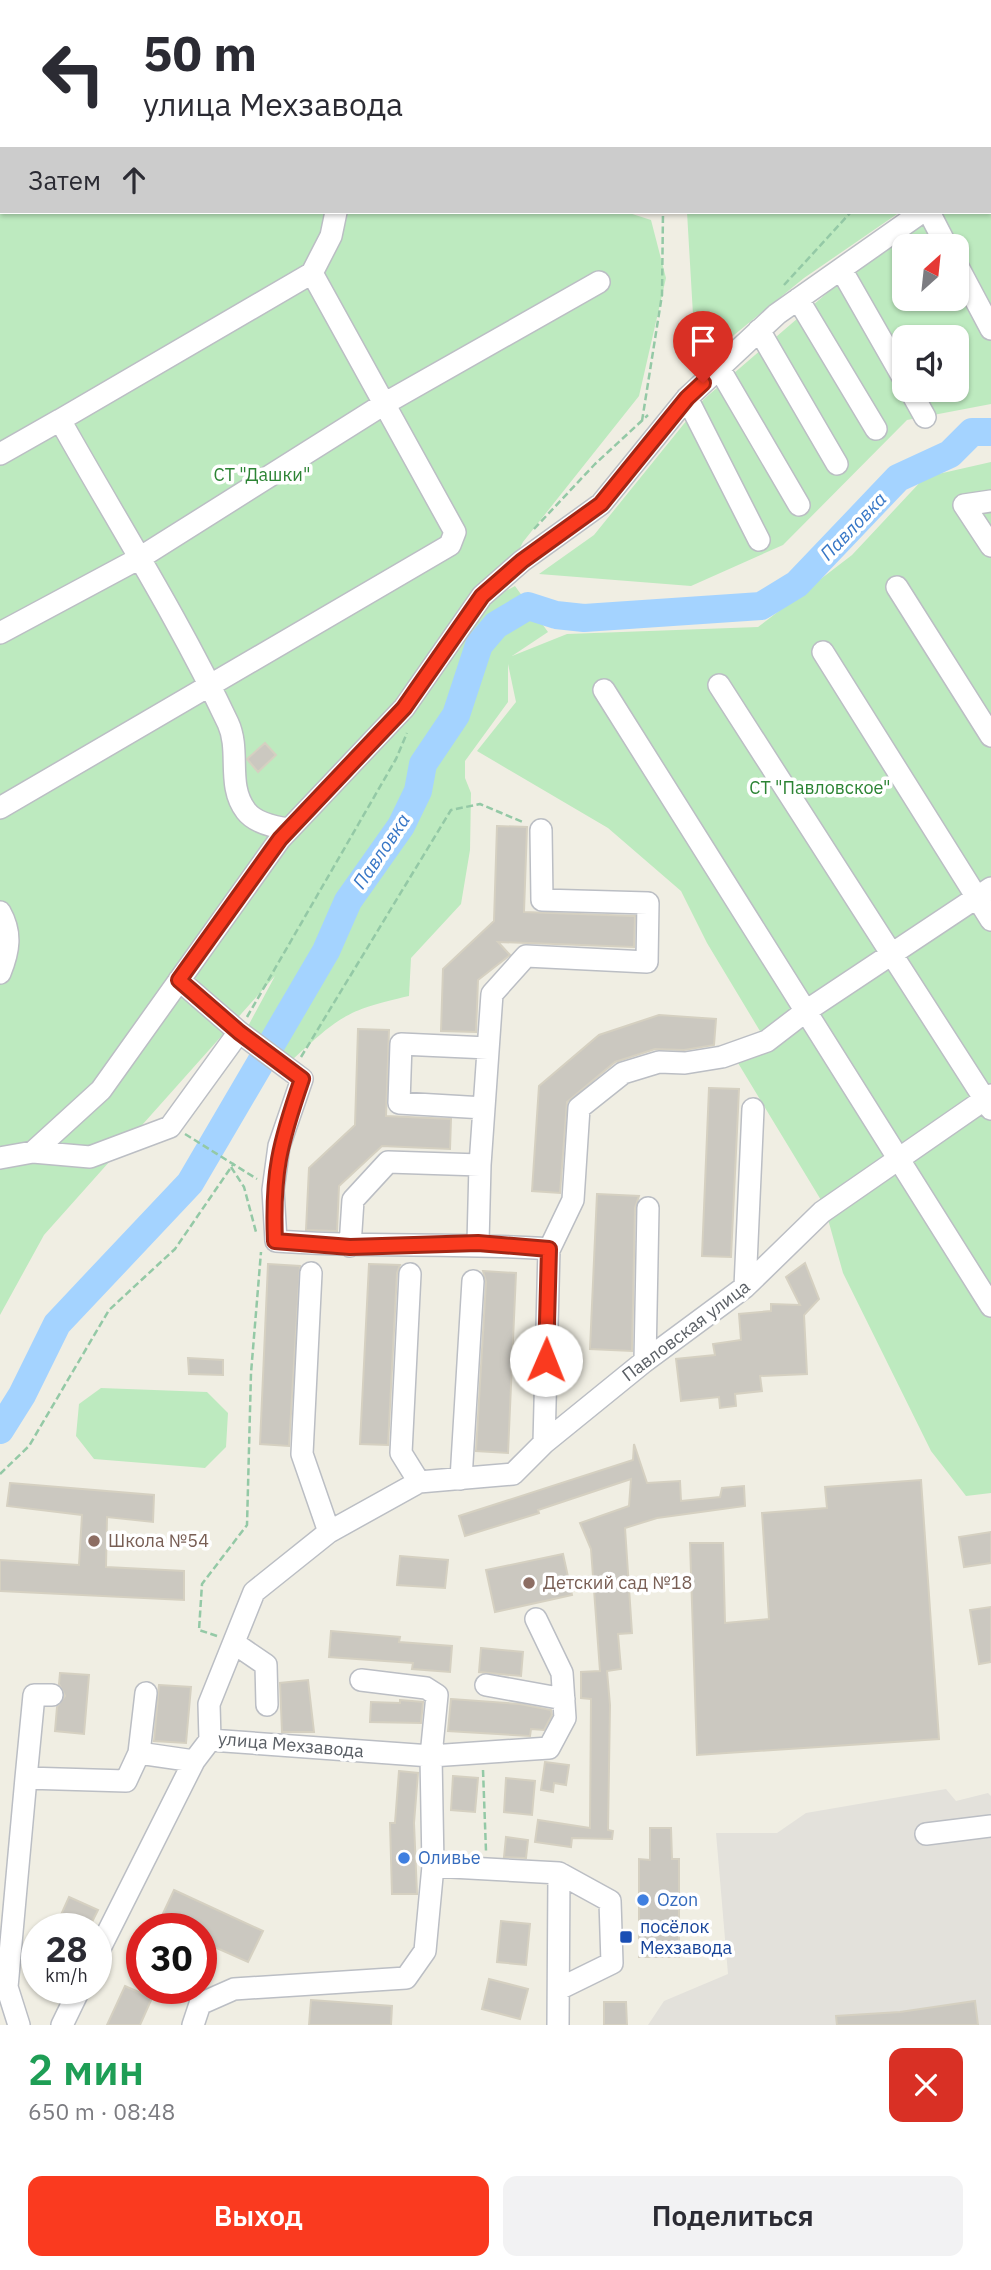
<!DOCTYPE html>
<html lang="ru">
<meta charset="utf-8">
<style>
:root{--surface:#fff;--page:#f2f2f3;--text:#2b2b33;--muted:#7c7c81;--accent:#fa3a1f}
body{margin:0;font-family:"IBM Plex Sans",sans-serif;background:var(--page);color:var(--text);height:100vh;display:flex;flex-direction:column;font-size:26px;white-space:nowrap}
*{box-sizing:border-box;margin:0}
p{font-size:23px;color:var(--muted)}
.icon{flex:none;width:38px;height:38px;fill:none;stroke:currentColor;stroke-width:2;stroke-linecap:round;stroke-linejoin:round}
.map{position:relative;height:2025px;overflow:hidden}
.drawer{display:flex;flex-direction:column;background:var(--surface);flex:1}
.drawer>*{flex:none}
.banner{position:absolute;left:0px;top:0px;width:992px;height:214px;box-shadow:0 2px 5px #0004;background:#fff;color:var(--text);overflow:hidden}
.needle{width:46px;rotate:27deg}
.tools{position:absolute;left:892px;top:234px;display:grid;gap:14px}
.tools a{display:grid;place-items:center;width:77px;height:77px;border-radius:14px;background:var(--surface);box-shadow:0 2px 5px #0004;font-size:35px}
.speed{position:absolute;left:21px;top:1913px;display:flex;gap:14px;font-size:35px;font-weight:700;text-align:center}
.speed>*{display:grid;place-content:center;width:91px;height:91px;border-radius:50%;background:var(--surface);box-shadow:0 2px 5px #0004;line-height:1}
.speed small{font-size:18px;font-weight:400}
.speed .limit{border:10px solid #d22;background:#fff;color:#111}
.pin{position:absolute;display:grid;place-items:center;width:60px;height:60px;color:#fff;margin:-72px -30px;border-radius:50% 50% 50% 0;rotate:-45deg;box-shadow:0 0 7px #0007}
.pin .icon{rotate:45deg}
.me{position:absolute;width:77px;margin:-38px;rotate:1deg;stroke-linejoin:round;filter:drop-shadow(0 0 5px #0008)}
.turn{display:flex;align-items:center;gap:24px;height:147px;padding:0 28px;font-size:32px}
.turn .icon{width:91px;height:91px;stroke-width:2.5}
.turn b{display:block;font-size:49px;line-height:60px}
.then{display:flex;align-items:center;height:66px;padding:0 28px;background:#0003;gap:14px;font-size:26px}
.round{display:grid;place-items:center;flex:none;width:74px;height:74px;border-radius:14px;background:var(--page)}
.head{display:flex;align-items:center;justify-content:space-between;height:119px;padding:0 28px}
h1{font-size:42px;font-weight:600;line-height:52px;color:#1e9e55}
.cta{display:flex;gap:14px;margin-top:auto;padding:14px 28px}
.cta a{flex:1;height:80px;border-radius:14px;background:var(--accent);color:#fff;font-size:28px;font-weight:600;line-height:80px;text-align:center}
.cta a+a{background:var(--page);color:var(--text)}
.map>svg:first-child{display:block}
</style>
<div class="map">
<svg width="991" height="2025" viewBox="0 0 991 2025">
<rect width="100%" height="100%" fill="#f0eee3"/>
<path fill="#e3e1db" d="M 946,1789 L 956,1801 L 988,1793 L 991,1796 L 991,2025 L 648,2025 L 664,2001 L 728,1974 L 716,1833 L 777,1833 L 806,1813 Z"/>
<path fill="#bdeabf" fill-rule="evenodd" d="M 0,0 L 49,2 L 2,2 L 2,212 L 626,212 L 651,220 L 666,278 L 639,396 L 523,542 L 494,597 L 515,586 L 548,632 L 512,656 L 567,634 L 758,627 L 852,555 L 925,477 L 991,462 L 991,1493 L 966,1496 L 931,1451 L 843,1273 L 824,1205 L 738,1063 L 766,1041 L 707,943 L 681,891 L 608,828 L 477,751 L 516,702 L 508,664 L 508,702 L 465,761 L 465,778 L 471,793 L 470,850 L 461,904 L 411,958 L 409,996 C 346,1010 339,1017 292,1060 L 247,1028 L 275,976 L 44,1235 L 0,1315 Z
M 991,177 L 991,404 L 907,420 L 783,545 L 691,586 L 539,574 L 594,535 L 704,399 L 841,281 L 941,212 L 990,212 ZM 905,247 L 957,247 L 957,299 L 905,299 ZM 905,338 L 957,338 L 957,390 L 905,390 Z
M 687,212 L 900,212 L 804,278 L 696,366 Z
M 101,1388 L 207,1392 L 228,1413 L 226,1447 L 205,1468 L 94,1459 L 76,1436 L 79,1404 Z"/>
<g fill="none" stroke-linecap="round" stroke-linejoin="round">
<path stroke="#a4d3ff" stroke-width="28" d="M 0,1430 L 22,1395 L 57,1324 L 190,1183 L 326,951 L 348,901 L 401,826 L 418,791 L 423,764 L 456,715 L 479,645 L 496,625 L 528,606 L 556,615 L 584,618 L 761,606 L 797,584 L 898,478 L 950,454 L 972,432 L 991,432"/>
</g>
<path fill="#cbc8c0" stroke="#d5d0c1" stroke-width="2" d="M 265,743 L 276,755 L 258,772 L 247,759 Z
M 497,826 L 527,827 L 524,912 L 635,916 L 634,947 L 498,942 L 510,955 L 478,980 L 476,1032 L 441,1031 L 443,969 L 494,921 Z
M 659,1015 L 716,1019 L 714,1045 L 684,1050 L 655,1049 L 615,1062 L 567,1102 L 560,1193 L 532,1191 L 539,1086 L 599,1035 Z
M 358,1029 L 389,1030 L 386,1116 L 451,1119 L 450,1149 L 382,1146 L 339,1186 L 337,1231 L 306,1230 L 309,1168 L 355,1125 Z
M 709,1088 L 739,1089 L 731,1257 L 702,1256 Z
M 597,1194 L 639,1196 L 635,1208 L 632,1351 L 590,1349 Z
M 805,1263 L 819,1299 L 804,1315 L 807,1374 L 760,1376 L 762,1391 L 735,1394 L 736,1406 L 720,1408 L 719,1397 L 681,1401 L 676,1359 L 715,1355 L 713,1344 L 741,1340 L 739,1314 L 771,1311 L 771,1304 L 800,1305 L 786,1277 Z
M 268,1264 L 300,1266 L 289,1446 L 260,1444 Z
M 369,1264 L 400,1265 L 397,1273 L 388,1445 L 360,1444 Z
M 483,1271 L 516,1273 L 508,1453 L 476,1451 L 486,1282 Z
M 188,1358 L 223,1360 L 223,1375 L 189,1374 Z
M 634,1444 L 647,1483 L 680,1481 L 681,1501 L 720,1497 L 722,1488 L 744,1486 L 745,1506 L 657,1518 L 625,1528 L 632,1633 L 618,1634 L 621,1669 L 607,1671 L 610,1705 L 608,1830 L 613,1831 L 612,1839 L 572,1838 L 571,1847 L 535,1842 L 538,1820 L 590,1828 L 591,1699 L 581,1698 L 581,1672 L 600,1671 L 591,1549 L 580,1523 L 629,1506 L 631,1479 L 538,1510 L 539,1513 L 465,1536 L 459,1516 L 633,1460 Z
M 921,1480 L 939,1739 L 697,1755 L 690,1543 L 723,1543 L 725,1623 L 769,1619 L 762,1513 L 827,1508 L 825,1487 Z
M 10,1483 L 154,1495 L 153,1522 L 107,1517 L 106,1567 L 184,1571 L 184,1600 L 0,1591 L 0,1560 L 79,1565 L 82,1515 L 7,1506 Z
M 991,1532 L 991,1563 L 964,1567 L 959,1537 Z
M 563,1554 L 572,1595 L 495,1612 L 486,1570 Z
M 400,1556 L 448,1560 L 445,1588 L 397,1585 Z
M 991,1607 L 991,1662 L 979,1664 L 970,1610 Z
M 331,1631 L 400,1637 L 399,1642 L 452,1646 L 450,1672 L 412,1669 L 413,1663 L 329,1657 Z
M 481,1648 L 523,1652 L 521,1676 L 479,1672 Z
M 60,1673 L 89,1675 L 84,1734 L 55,1731 L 57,1707 L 65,1696 L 59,1684 Z
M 308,1680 L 314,1732 L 282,1732 L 280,1683 Z
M 159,1685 L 191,1687 L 186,1743 L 154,1741 Z
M 451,1699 L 520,1704 L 551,1710 L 552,1715 L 544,1730 L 531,1729 L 530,1736 L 448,1731 Z
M 400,1700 L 423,1702 L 421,1723 L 370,1722 L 371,1702 L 400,1703 Z
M 545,1762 L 569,1765 L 566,1785 L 554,1783 L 553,1792 L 541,1790 Z
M 399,1771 L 418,1773 L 414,1823 L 417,1894 L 392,1894 L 390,1823 L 395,1823 Z
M 453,1776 L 478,1778 L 475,1812 L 451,1810 Z
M 506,1778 L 535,1781 L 532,1815 L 504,1812 Z
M 650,1828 L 671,1828 L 672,1859 L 679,1859 L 679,1957 L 639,1957 L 639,1859 L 650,1860 Z
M 506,1837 L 528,1840 L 526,1858 L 504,1857 Z
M 174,1890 L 263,1931 L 248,1962 L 201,1941 L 201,1928 L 173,1928 L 159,1922 Z
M 69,1897 L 98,1910 L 89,1928 L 55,1928 Z
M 501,1921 L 530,1924 L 526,1965 L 497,1962 Z
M 489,1979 L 528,1989 L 520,2019 L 482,2009 Z
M 125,1986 L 152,1998 L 140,2025 L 107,2025 Z
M 311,2000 L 392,2006 L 391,2025 L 309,2025 Z
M 975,2001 L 978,2025 L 837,2025 L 836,2016 L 900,2012 Z
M 604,2002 L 626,2002 L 627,2025 L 604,2025 Z"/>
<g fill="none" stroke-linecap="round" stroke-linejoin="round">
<g stroke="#bbbec4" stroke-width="24">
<path id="minor" d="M 75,0 L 75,2
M 990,124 L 991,124
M 990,163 L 991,163
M 0,202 L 2,201
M 929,212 L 947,247
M 957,265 L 991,329
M 841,269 L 905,381
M 798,299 L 876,429
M 759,330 L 837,464
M 719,368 L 799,505
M 910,390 L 925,417
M 687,398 L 759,540
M 60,420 L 312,273 L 331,236 L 336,212
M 0,454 L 60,420 C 116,520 179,619 228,723 C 241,751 226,785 246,811 C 255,823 274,827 289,829
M 991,501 L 964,505 L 991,546
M 897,587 L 991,736
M 0,633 L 138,559 L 384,404 L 599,282
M 823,652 L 991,920
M 719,685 L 991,1109
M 604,690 L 991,1306
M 0,808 L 450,545 L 455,532 L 312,273
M 0,912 C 12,933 9,951 0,973
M 179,980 L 239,1032 L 302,1079 L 279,1146 L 273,1190 L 276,1241 C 367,1248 458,1242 549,1249 L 544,1443 L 513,1474 L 419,1482 L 329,1532 L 254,1592 L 209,1704 L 210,1740 L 431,1756 L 433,1866 L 559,1873 L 610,1901 L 612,1963 L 559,1989
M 484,1108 L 399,1103 L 401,1044 L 488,1048
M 33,1152 L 90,1157 L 170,1127 L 239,1032
M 0,1158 L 33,1152 L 101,1090 L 280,839 L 404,708 L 482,596 L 522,561 L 601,504 L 687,398 L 777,314 L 922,212
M 478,1243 L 480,1165 L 492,994 L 526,956 L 647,962 L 648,903 L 542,900 L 541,830
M 350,1246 L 353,1200 L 388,1162 L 480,1165
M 549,1250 L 573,1200 L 579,1108 L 623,1073 L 659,1062 L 685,1063 L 722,1057 L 767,1041 L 806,1011 L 991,888
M 311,1273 L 302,1454 L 329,1532
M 410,1274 L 401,1453 L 419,1482
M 745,1287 L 753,1109
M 645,1361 L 648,1208
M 544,1443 L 645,1361 L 745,1287 L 822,1212 L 991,1095
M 461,1479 L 473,1281
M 234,1643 L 266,1665 L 267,1705
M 361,1680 L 426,1688 L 437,1695 L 431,1756 L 549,1748 L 565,1718 L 562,1673 L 536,1619
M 486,1685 L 564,1699
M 52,1695 L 34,1695 L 26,1778 L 126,1781 L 139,1753 L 194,1761 L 210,1740
M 139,1753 L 146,1693
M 926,1834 L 991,1826
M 96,1956 L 194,1761
M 19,2025 L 7,1987 L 26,1778
M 62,2025 L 80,1988
M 193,2025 L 200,2004 L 234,1989 L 406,1978 L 425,1951 L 433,1866
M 558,2025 L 559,1873"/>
</g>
<path stroke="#94c9a6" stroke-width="2.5" stroke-dasharray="7 3.5" stroke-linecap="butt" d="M 990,69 L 991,68
M 784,285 L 851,212
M 642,421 L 662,295 L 663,212
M 534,529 L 595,464 L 648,415
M 247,1017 L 396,759 L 407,733
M 301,1057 L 451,810 L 480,804 L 525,823
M 185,1134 L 257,1179
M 231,1167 L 244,1187 L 256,1232
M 0,1474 L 29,1446 L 109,1310 L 175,1249 L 234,1163
M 217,1636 L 199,1630 L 202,1584 L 247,1525 L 251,1373 L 261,1252
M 483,1770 L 486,1851"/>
<use href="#minor" stroke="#fff" stroke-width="21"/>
</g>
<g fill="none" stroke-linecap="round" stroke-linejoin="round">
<g stroke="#a22614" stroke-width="18">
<path id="route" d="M 546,1360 L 549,1249 L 478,1243 L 350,1247 L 275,1241 C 272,1173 280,1143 302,1079 L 239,1032 L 179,980 L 280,839 L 404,708 L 482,596 L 522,561 L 601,504 L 687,398 L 703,383"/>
</g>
<use href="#route" stroke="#fa3a1f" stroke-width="12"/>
</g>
<g fill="#8d6e63" stroke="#fff" stroke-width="2.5">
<circle cx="94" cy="1541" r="7"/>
<circle cx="529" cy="1583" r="7"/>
</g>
<g fill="#3f7fe0" stroke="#fff" stroke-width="2.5">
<circle cx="404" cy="1858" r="7"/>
<circle cx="643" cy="1900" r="7"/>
</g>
<rect fill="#1a4fb4" stroke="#fff" stroke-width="2.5" x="619" y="1930" width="14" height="14" rx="3.5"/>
<g text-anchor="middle" stroke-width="7" stroke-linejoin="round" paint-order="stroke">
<g font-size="18" fill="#2c8434" stroke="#fff">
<text x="262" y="481">СТ "Дашки"</text>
<text x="820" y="794">СТ "Павловское"</text>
</g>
<g font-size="18" fill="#5b6066" stroke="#fff">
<text transform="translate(686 1331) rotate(-37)" y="6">Павловская улица</text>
<text transform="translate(291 1745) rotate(5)" y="6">улица Мехзавода</text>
</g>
<g font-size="18" fill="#785e54" stroke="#fff" text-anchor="start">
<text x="108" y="1547">Школа №54</text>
<text x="543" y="1589">Детский сад №18</text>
</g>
<g font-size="18" fill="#366cbe" stroke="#fff" text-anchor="start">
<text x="418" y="1864">Оливье</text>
<text x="657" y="1906">Ozon</text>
</g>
<g font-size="18" fill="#164399" stroke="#fff" text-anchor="start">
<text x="640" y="1933">посёлок<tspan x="640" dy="21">Мехзавода</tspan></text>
</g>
<g font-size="19" font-style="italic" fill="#3877c6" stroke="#fff">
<text transform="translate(853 526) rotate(-46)" y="7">Павловка</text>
<text transform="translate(381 851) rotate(-56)" y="7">Павловка</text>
</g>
</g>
</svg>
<div class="tools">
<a><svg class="needle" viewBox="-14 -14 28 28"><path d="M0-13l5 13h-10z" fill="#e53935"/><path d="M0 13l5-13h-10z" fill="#7c7c81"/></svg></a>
<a><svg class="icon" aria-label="sound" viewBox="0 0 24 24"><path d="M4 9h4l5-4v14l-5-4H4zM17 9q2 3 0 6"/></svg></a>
</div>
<div class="speed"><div>28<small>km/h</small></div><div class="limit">30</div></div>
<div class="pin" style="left:703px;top:383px;background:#d93025"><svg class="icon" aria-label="arrive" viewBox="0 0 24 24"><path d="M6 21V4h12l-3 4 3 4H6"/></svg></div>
<svg class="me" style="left:546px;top:1360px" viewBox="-20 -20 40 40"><circle r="19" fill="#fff"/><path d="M0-13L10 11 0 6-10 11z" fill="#fa3a1f"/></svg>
<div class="banner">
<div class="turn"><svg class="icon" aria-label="left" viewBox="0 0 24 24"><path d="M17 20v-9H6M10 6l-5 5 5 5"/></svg><div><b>50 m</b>улица Мехзавода</div></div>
<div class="then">Затем<svg class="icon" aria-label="ahead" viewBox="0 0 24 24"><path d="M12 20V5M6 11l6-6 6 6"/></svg></div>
</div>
</div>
<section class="drawer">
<div class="head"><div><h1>2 мин</h1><p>650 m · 08:48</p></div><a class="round" style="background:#d93025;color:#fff"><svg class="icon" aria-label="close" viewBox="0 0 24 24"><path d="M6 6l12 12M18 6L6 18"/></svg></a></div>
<div class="cta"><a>Выход</a><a>Поделиться</a></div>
</section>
